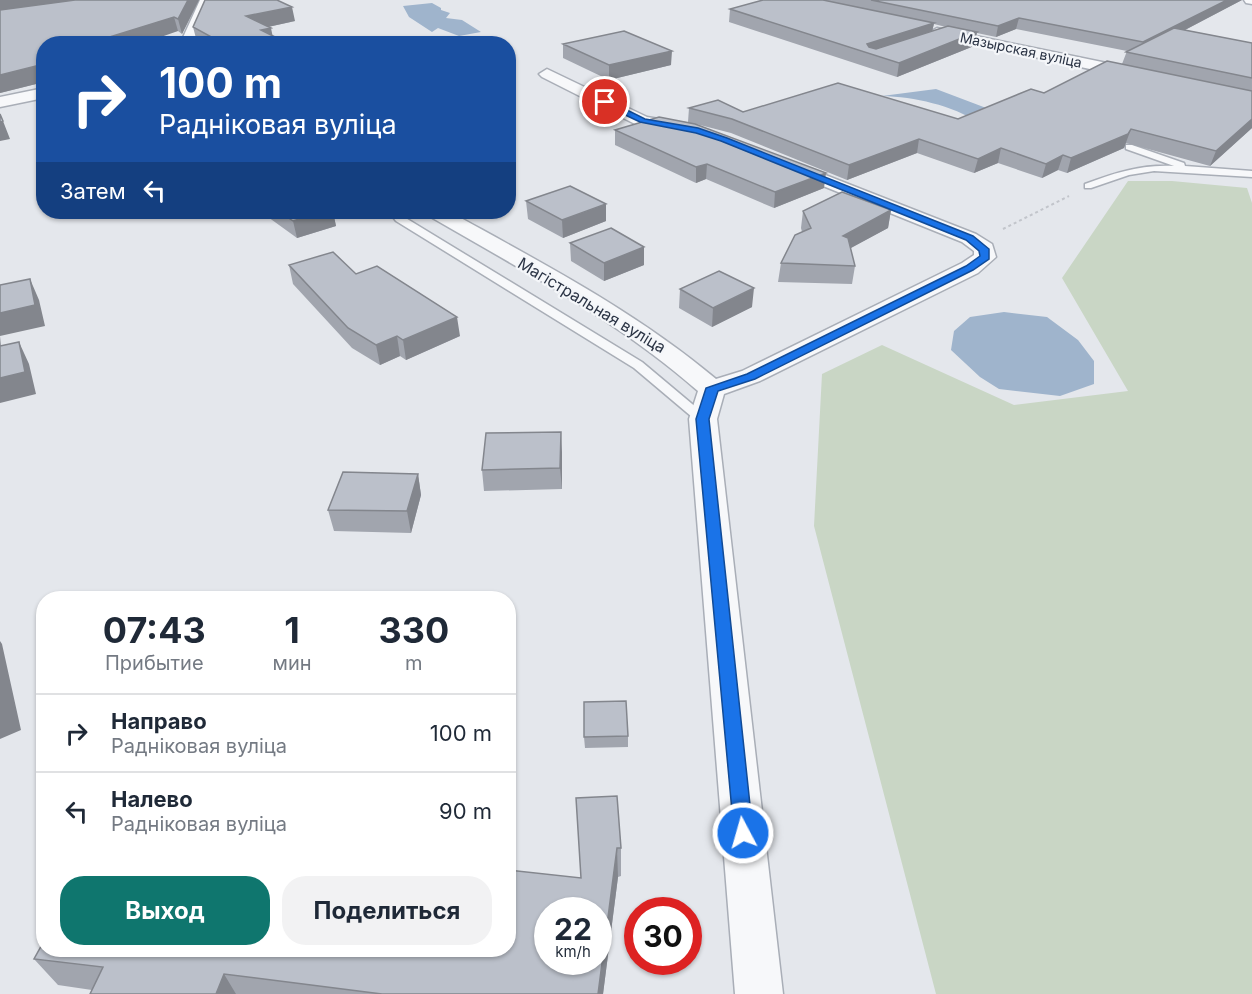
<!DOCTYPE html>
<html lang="ru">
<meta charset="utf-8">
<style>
:root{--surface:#fff;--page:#f2f2f3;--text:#1f2937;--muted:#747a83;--line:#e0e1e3;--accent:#0f766e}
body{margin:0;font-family:Inter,sans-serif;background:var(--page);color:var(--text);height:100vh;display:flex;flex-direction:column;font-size:22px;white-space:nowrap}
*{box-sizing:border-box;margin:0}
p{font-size:20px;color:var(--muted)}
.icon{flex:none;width:33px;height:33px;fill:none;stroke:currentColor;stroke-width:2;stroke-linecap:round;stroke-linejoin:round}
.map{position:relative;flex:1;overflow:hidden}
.drawer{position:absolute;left:36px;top:591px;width:480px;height:366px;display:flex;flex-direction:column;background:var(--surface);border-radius:24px;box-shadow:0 2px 4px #0004}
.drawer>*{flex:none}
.banner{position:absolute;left:36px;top:36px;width:480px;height:183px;border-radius:24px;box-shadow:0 2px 4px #0004;background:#1a4fa0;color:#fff;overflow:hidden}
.speed{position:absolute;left:534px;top:897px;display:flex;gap:12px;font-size:30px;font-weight:700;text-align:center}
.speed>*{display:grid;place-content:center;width:78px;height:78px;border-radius:50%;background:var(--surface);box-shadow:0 2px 4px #0004;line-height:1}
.speed small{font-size:15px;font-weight:400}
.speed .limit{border:9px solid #d22;background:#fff;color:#111}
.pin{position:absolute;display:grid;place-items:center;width:51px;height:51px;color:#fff;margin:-26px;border:3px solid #fff;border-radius:50%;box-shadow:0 2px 6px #0007}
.me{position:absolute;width:66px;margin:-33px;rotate:354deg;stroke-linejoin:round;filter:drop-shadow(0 0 4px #0008)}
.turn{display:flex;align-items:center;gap:21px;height:126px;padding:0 24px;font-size:27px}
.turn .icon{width:78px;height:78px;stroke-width:2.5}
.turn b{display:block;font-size:42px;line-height:51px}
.then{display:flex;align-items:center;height:57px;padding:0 24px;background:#0003;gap:12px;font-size:22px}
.eta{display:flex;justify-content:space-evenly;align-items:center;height:102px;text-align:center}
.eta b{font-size:36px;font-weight:700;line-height:42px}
.cta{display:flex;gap:12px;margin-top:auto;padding:12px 24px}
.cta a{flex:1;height:69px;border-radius:24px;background:var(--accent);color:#fff;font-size:24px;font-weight:700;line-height:69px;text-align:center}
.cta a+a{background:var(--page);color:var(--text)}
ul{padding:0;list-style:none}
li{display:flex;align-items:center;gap:18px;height:78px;padding:0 24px;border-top:2px solid var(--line)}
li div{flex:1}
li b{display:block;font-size:22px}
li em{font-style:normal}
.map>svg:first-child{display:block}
</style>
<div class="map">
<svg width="1252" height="994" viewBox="0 0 1252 994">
<rect width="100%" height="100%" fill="#e4e7ec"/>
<path fill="#c9d6c5" d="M 1128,181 L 1172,181 L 1247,188 L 1252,203 L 1252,994 L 936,994 L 814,526 L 822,374 L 882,345 L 1014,405 L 1128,391 L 1062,278 Z"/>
<path fill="#9fb4cc" d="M 432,3 L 441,8 L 441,10 L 450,13 L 446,18 L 462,20 L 481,32 L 459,36 L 438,28 L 432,32 L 409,17 L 403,6 Z
M 936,89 L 1010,117 L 980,123 C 951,105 915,97 882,96 Z
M 1004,312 L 1047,317 L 1078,340 L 1094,361 L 1094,384 L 1060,396 L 999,389 L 980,377 L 951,350 L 954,331 L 970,317 Z"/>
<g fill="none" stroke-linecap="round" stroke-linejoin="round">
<g stroke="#a9aeb7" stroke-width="3">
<path id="service" d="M 1126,145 L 1132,145 L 1184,163 L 1185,166 L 1252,171 L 1252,177 L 1154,171 L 1129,175 L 1091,188 L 1085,188 L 1085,184 C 1114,173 1142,164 1174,166 L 1126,149 Z
M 389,212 L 399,212 L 404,217 L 642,362 L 710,419 L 703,423 L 698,422 L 634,368 L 396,221 Z"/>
</g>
<g stroke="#a9aeb7" stroke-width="3">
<path id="minor" d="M 200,0 L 212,0 L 194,44 L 180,44 Z
M 1244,0 L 1252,0 L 1252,4 L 1246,3 Z
M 937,28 L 1136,69 L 1144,74 L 1136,79 L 932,35 L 930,32 Z
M 547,69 L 647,117 L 689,124 L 691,128 L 689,132 L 683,133 L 637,125 L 542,77 L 539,74 Z
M 44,88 L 44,98 L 0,107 L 0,97 Z
M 787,160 L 976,234 L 992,244 L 996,257 L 978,273 L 760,381 L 724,394 L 717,419 L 783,994 L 735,994 L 689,419 L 698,391 C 617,320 522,270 429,216 L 426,212 L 450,212 C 542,263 635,311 716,379 L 742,371 L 962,263 L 974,255 L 974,251 L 962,242 L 781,169 L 778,165 L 781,161 Z"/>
</g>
<path stroke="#c2c5cb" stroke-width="2" stroke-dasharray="3 3" stroke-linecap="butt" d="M 1003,229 L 1069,196"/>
<use href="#service" fill="#f7f8fa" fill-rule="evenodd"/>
<use href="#minor" fill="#f7f8fa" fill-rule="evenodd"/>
</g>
<path fill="#a1a5ae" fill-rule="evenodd" d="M 0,0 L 199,0 L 182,34 L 178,31 L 44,44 L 44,82 L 0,93 Z
M 763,0 L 1242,0 L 1185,30 L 1252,43 L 1252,128 L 1210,166 L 1126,143 L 1124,148 L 1067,173 L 1058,170 L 1042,178 L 998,163 L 974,173 L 917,153 L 847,180 L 731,133 L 696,124 L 824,188 L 774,208 L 706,179 L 696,183 L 615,145 L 615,130 L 688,122 L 689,108 L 743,112 L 958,119 L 1044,93 L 1122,64 L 1127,51 L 1016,29 L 996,37 L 977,33 L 974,46 L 897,77 L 729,22 L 730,9 ZM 934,24 L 946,27 L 932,31 Z
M 295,21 L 268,27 L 272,36 L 289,44 L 200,44 L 197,42 L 193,27 Z
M 563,44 L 671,65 L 609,80 L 563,58 Z
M 526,201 L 606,221 L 563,238 L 528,219 Z
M 891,210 L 888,228 L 850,248 L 855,266 L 852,284 L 778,282 L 781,263 L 802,232 L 801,228 L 803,211 Z
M 261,212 L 333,212 L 336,226 L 297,238 Z
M 570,243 L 644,247 L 644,265 L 604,281 L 571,261 Z
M 289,265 L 356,274 L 460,336 L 406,360 L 400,356 L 380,365 L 352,348 L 293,284 Z
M 680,289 L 752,307 L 712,327 L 679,308 Z
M 562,452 L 562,489 L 484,491 L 482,470 Z
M 418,474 L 421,495 L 411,533 L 334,531 L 328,510 Z
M 628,736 L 628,747 L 585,748 L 584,737 Z
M 576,798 L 621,848 L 621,876 L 618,877 L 603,994 L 90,994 L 92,990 L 58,985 L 34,959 L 581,878 Z"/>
<path fill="#83868d" d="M 0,0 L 94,0 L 0,13 Z
M 188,0 L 199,0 L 182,34 L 178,19 Z
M 1227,0 L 1242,0 L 1139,54 L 1143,42 Z
M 292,7 L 295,21 L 249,31 L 246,16 Z
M 174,17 L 178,31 L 141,44 L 87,44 Z
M 1019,18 L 1016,29 L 996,37 L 998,26 Z
M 934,23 L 931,37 L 866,52 L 867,44 Z
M 271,28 L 274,43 L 261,30 Z
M 977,32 L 974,46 L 897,77 L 899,63 Z
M 672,51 L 671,65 L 609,80 L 609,65 Z
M 44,64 L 44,82 L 0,93 L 0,75 Z
M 1252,119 L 1252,128 L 1210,166 L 1216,151 Z
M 3,121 L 10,139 L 0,141 L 0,122 Z
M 1131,129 L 1124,148 L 1067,173 L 1071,158 Z
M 919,139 L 917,153 L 847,180 L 849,165 Z
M 1001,148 L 998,163 L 974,173 L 978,159 Z
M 1063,155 L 1058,170 L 1042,178 L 1046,164 Z
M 707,164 L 706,179 L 696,183 L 696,167 Z
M 826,173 L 824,188 L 774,208 L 775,192 Z
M 606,204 L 606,221 L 563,238 L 562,220 Z
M 891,210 L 888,228 L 840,254 L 843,236 Z
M 321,212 L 333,212 L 336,226 L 297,238 L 293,221 Z
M 644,247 L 644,265 L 604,281 L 604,263 Z
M 30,279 L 39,300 L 45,326 L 0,336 L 3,370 L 0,364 L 0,313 Z
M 754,288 L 752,307 L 712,327 L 713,308 Z
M 457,317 L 460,336 L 406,360 L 403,340 Z
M 397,336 L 400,356 L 380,365 L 376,345 Z
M 19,342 L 29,364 L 36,394 L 0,403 L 0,378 Z
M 561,432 L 562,452 L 562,489 L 560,468 Z
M 418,474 L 421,495 L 411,533 L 407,511 Z
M 0,641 L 2,644 L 21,730 L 0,739 Z
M 617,848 L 618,877 L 603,994 L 598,994 Z
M 224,974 L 236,994 L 216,994 Z"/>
<path fill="#bbc0ca" stroke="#83868d" stroke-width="1.5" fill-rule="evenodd" d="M 75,0 L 188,0 L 178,19 L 174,17 L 87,44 L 44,44 L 44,64 L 0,75 L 0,10 Z
M 205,0 L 277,0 L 292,7 L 246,16 L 271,28 L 261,30 L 289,44 L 224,44 L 193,27 Z
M 763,0 L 823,0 L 934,23 L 867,44 L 869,47 L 876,49 L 948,26 L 977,32 L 899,63 L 730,9 Z
M 871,0 L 1227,0 L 1143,42 L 1019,18 L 998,26 Z
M 1174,28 L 1252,43 L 1252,78 L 1126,52 Z
M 624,31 L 672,51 L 609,65 L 563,44 Z
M 1107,61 L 1252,91 L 1252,119 L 1216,151 L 1131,129 L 1128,134 L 1071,158 L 1063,155 L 1046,164 L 1001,148 L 978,159 L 919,139 L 849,165 L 732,119 L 689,108 L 718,100 L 743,112 L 838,83 L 958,119 L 1031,89 L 1044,93 Z
M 0,114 L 3,121 L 0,122 Z
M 659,117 L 695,124 L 826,173 L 775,192 L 707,164 L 696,167 L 615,130 Z
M 570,186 L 606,204 L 562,220 L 526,201 Z
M 842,192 L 891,210 L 843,236 L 848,238 L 855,266 L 781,263 L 795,235 L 811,228 L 803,211 Z
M 280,212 L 321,212 L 293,221 Z
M 611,228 L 644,247 L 604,263 L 570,243 Z
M 333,252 L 356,274 L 377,266 L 457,317 L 403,340 L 397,336 L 376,345 L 348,328 L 289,265 Z
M 719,271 L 754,288 L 713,308 L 680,289 Z
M 30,279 L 35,305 L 0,313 L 0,285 Z
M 19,342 L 25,372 L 0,378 L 0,346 Z
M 561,432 L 560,468 L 482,470 L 486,433 Z
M 343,472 L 418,474 L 407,511 L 328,510 Z
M 626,701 L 628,736 L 584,737 L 584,702 Z
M 617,796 L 621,848 L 617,848 L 598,994 L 382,994 L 224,974 L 216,994 L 90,994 L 103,967 L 34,959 L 44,941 L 44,950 L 508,950 L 508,870 L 581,878 L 576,798 ZM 548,910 L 598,910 L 598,962 L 548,962 Z"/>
<path fill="#1a73e8" stroke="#114b97" stroke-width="1.5" d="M 602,100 L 607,100 L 645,119 L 698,128 L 727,138 L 973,236 L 989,249 L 989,259 L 973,270 L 755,379 L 718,391 L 709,419 L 753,833 L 750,839 L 743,842 L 737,839 L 734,833 L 696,419 L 706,388 L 747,374 L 966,266 L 980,256 L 979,251 L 966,240 L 721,141 L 696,133 L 640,122 L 602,104 Z"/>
<g text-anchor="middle" stroke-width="4.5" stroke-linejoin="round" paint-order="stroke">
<g font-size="14" fill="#2b3445" stroke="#f4f6f9">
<text transform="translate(1021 50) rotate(12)" y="5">Мазырская вуліца</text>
</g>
<g font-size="16" fill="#2b3445" stroke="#f4f6f9">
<text transform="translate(592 305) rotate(31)" y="6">Магістральная вуліца</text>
</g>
</g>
</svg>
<div class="speed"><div>22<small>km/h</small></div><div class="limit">30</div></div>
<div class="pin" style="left:605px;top:102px;background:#d93025"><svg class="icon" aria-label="arrive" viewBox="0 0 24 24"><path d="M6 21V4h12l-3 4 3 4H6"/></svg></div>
<svg class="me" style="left:743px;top:833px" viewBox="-20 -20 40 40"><circle r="17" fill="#1a73e8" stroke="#fff" stroke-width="3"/><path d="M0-11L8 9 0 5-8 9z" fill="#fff"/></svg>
<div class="banner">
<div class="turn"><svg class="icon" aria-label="right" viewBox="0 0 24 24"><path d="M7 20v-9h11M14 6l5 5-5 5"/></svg><div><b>100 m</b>Радніковая вуліца</div></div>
<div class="then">Затем<svg class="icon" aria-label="left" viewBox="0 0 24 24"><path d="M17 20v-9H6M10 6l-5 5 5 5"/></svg></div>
</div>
<section class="drawer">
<div class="eta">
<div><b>07:43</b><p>Прибытие</p></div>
<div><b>1</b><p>мин</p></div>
<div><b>330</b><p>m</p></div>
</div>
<ul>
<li><svg class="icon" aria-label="right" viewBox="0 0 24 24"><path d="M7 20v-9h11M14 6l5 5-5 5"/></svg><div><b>Направо</b><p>Радніковая вуліца</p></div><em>100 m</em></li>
<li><svg class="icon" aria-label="left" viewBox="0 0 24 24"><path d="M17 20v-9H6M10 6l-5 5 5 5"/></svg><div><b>Налево</b><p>Радніковая вуліца</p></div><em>90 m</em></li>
</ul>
<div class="cta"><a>Выход</a><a>Поделиться</a></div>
</section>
</div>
